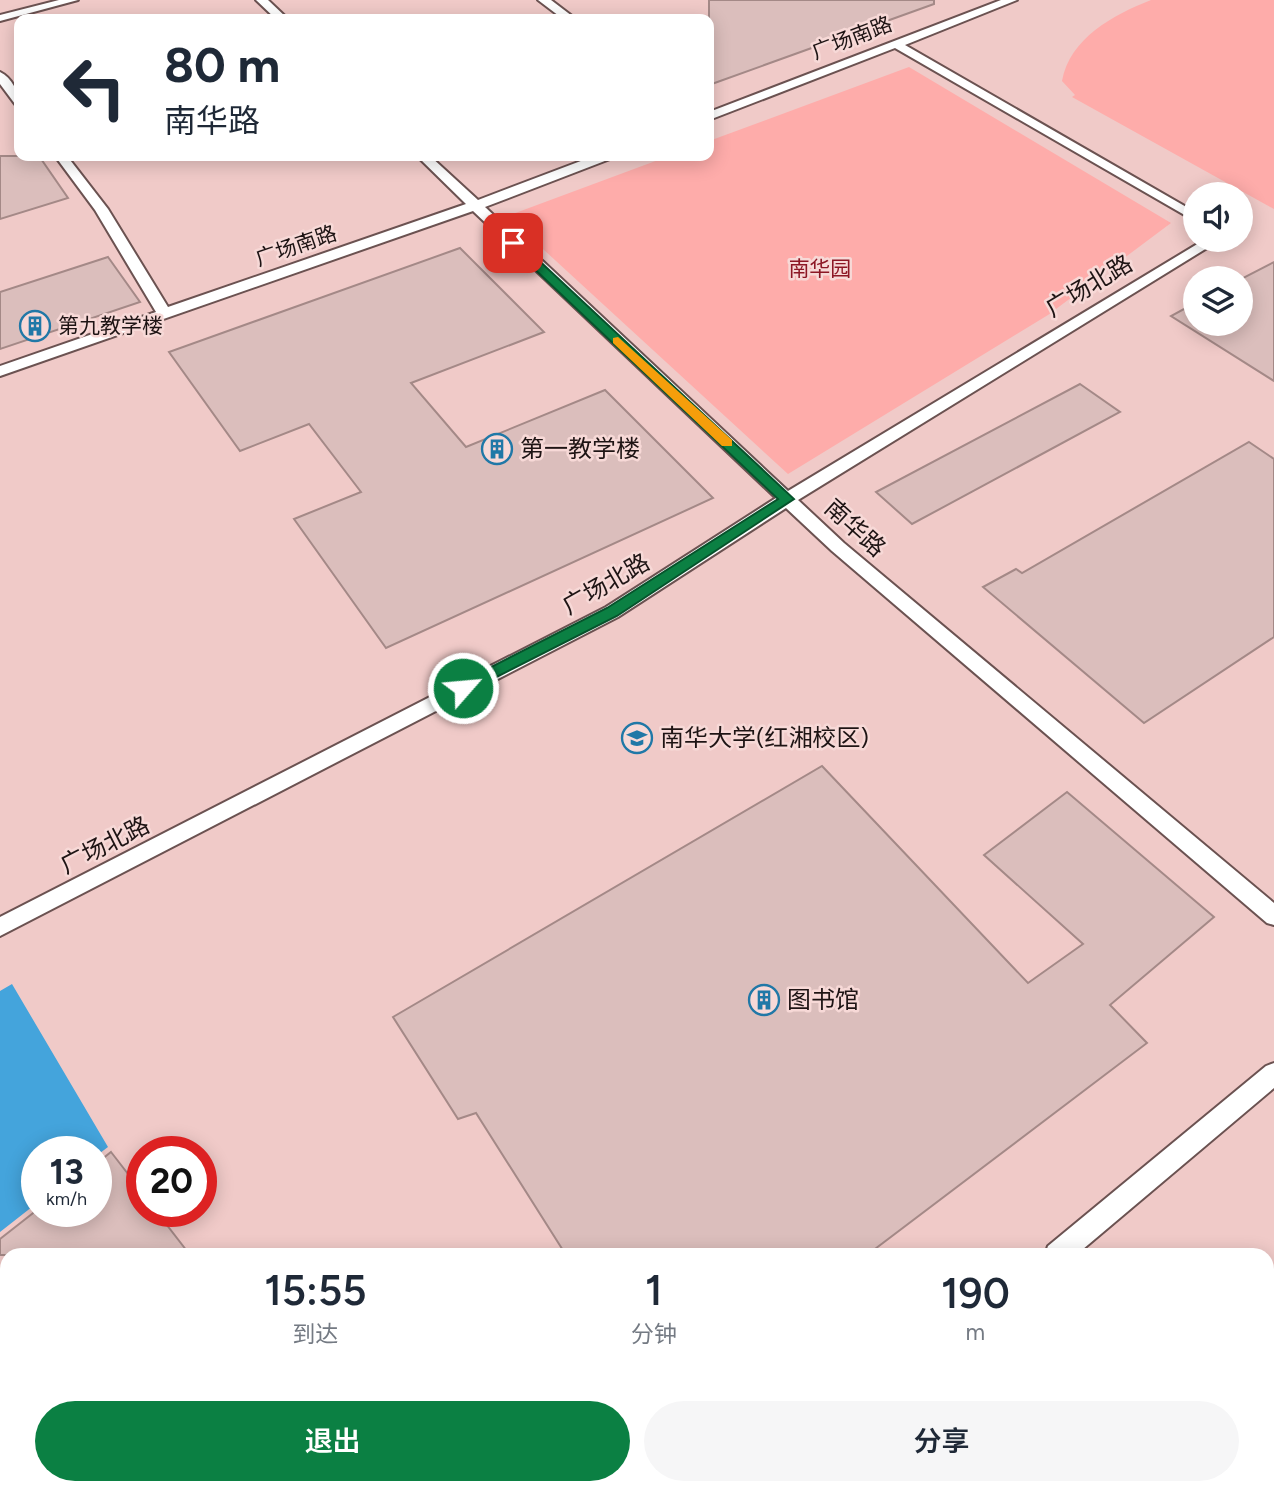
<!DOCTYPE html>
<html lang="zh">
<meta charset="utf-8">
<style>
:root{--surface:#fff;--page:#f6f6f7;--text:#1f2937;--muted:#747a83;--accent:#0b8043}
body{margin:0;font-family:Figtree,"Noto Sans SC",sans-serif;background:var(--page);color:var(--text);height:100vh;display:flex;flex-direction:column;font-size:26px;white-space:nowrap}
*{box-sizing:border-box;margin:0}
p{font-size:23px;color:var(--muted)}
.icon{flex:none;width:38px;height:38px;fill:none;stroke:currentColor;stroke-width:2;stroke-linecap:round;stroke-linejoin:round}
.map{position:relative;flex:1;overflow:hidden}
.panel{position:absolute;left:0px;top:1248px;width:1274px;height:247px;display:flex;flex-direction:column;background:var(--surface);border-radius:21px 21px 0 0;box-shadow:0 4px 18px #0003}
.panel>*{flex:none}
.hud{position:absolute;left:14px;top:14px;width:700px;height:147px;border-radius:14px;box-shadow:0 4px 18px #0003;background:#fff;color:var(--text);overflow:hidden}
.fabs{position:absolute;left:1183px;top:182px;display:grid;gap:14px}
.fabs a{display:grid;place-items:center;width:70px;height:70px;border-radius:50%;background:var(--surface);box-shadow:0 4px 18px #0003;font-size:35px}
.speed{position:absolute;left:21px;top:1136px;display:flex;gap:14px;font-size:35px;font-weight:700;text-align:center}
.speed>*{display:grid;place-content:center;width:91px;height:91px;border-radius:50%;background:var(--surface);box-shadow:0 4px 18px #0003;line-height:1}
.speed small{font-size:18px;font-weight:400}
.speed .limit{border:10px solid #d22;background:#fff;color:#111}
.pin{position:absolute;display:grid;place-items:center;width:60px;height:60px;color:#fff;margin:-30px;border-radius:14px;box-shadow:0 4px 10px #0006}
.me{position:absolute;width:77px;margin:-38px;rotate:63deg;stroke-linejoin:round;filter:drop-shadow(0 0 5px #0008)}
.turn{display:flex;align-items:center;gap:24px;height:147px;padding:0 35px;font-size:32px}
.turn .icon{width:91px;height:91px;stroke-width:2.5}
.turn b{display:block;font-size:49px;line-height:60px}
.eta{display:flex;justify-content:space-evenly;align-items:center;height:119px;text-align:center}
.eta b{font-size:42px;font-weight:600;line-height:49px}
.button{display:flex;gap:14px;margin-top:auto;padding:14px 35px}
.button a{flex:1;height:80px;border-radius:42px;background:var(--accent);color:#fff;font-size:28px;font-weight:600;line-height:80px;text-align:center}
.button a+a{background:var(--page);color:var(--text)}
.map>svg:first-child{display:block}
</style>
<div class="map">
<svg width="1274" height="1494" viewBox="0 0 1274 1494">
<rect width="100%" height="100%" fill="#f7d9d7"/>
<path fill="#f0cac8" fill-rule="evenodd" d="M 0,0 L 1274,0 L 1274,1494 L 0,1494 ZM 19,19 L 709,19 L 709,156 L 19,156 ZM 1195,194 L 1241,194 L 1241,240 L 1195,240 ZM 1195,278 L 1241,278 L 1241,324 L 1195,324 ZM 37,1152 L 96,1152 L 96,1211 L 37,1211 ZM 142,1152 L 201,1152 L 201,1211 L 142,1211 ZM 7,1255 L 1267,1255 L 1267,1488 L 7,1488 Z"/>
<path fill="#feacaa" d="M 1151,0 L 1274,0 L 1274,209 L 1072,97 L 1075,95 L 1062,81 C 1070,38 1113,15 1151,0 Z
M 909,67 L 1171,223 L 1048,315 L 788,474 L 507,216 L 669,156 L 709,156 L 709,141 Z
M 1272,1282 L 1274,1285 L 1274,1494 L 1040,1494 L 1048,1488 L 1267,1488 L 1267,1287 Z"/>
<path fill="#44a4dc" d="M 12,984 L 108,1147 L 96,1156 L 96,1152 L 37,1152 L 37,1203 L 0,1232 L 0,991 Z"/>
<path fill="#dbbebc" stroke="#a48987" stroke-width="2" d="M 709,0 L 934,0 L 934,4 L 709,85 Z
M 0,156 L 39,156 L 68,198 L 0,219 Z
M 460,248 L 544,332 L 411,383 L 466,447 L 605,390 L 713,498 L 386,648 L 294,519 L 361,492 L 309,424 L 240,451 L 169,352 Z
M 108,257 L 140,302 L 0,349 L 0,292 Z
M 1274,262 L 1274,381 L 1171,316 L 1195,303 L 1195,324 L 1241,324 L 1241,279 Z
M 1080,384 L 1120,412 L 912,524 L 876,492 Z
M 1249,442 L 1274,459 L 1274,637 L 1144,723 L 983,587 L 1016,569 L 1022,573 Z
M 822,766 L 1028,983 L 1083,944 L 984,855 L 1067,792 L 1214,917 L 1110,1005 L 1147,1043 L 867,1255 L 566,1255 L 476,1113 L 458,1119 L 393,1017 Z
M 111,1152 L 142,1192 L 142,1211 L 156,1211 L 190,1255 L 0,1255 L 0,1239 L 37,1210 L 96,1211 L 96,1164 Z"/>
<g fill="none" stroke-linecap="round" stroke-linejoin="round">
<g stroke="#6b5251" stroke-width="4">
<path id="lane" d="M 59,0 L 78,0 L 0,21 L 0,15 Z
M 256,0 L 268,0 L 288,19 L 276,19 Z
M 538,0 L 551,0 L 576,19 L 563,19 Z
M 1001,0 L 1017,0 L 905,45 L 1195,212 L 1195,221 L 895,48 L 709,120 L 709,112 Z
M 0,72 C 12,78 19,92 19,105 L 15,104 L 0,84 Z
M 55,156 L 67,156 L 108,209 L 168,307 L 466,204 L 417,156 L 430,156 L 478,200 L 594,156 L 611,156 L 610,159 L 485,207 L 788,491 L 1204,240 L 1220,240 L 798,500 L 844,543 L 1274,903 L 1274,925 L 1267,923 L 832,551 L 786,508 L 618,617 L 0,936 L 0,917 L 606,607 L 776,498 L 473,211 L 0,376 L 0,366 L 156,312 L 95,210 Z
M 1274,1063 L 1274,1088 L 1076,1255 L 1045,1255 L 1048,1246 L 1266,1066 Z
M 760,1488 L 793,1488 L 790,1494 L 757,1494 Z"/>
</g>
<use href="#lane" fill="#fff" fill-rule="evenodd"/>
</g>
<path fill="#0b8043" stroke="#07532c" stroke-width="2" d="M 509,240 L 517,240 L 794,499 L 617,616 L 463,694 L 456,688 L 458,684 L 607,608 L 778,499 L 509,245 Z"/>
<path fill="#f59e0b" d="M 618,337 L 732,440 L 732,446 L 722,446 L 613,343 L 613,338 Z"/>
<defs>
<g id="building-ring" transform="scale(1.575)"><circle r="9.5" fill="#f7d9d7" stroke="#2078a7" stroke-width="1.5"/><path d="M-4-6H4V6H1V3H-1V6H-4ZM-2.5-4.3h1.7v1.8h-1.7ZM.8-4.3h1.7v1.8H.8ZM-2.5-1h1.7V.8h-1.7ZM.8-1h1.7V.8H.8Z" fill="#2078a7"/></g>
<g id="university-ring" transform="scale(1.575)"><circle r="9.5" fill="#f7d9d7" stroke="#2078a7" stroke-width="1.5"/><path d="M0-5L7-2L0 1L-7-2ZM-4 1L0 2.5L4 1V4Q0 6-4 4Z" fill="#2078a7"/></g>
</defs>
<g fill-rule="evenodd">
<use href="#building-ring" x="35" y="326"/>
<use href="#building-ring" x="497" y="449"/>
<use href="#university-ring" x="637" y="738"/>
<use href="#building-ring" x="764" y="1000"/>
</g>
<g text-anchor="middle" stroke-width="5" stroke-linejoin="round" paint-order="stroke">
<g font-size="21" fill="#1e1414" stroke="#f7d9d7">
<text transform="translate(852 38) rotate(-21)" y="7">广场南路</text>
<text transform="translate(296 246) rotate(-19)" y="7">广场南路</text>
</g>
<g font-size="21" fill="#8d1725" stroke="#f7d9d7">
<text x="820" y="276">南华园</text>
</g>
<g font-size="21" fill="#1e1414" stroke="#f7d9d7" text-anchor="start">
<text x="58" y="333">第九教学楼</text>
</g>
<g font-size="24" fill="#1e1414" stroke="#f7d9d7">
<text transform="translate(1089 286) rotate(-31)" y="8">广场北路</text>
<text transform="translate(855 528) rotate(42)" y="8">南华路</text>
<text transform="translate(606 584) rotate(-30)" y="8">广场北路</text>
<text transform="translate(105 845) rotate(-27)" y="8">广场北路</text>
</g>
<g font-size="24" fill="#1e1414" stroke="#f7d9d7" text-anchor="start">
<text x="520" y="457">第一教学楼</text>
<text x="660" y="746">南华大学(红湘校区)</text>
<text x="787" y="1008">图书馆</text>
</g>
</g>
</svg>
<div class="fabs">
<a><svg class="icon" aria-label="sound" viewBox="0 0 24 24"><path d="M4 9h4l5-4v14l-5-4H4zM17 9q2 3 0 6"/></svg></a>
<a><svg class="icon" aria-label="layers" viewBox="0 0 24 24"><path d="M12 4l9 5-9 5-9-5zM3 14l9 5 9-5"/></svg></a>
</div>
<div class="speed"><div>13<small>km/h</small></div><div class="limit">20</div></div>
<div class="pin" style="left:513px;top:243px;background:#d93025"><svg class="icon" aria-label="arrive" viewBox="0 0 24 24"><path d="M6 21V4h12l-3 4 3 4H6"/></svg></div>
<svg class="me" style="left:463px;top:688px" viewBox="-20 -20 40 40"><circle r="17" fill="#0b8043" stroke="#fff" stroke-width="3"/><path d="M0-11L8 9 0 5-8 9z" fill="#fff"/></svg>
<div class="hud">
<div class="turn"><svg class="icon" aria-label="left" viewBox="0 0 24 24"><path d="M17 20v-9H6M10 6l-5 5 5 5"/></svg><div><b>80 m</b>南华路</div></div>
</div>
<section class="panel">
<div class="eta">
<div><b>15:55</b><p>到达</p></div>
<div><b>1</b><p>分钟</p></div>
<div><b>190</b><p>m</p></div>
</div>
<div class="button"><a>退出</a><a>分享</a></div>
</section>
</div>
